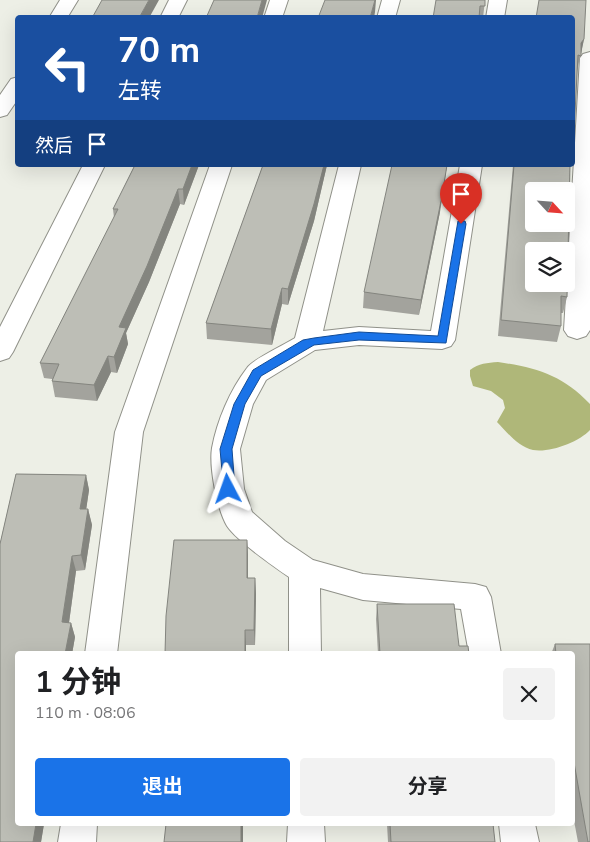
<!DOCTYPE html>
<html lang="zh">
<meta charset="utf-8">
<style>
:root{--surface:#fff;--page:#f2f2f2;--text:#202124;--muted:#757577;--accent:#1a73e8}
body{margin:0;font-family:"Nunito Sans","Noto Sans SC",sans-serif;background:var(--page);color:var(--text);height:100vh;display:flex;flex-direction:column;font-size:19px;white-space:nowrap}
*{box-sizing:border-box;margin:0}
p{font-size:16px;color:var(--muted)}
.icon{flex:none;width:28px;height:28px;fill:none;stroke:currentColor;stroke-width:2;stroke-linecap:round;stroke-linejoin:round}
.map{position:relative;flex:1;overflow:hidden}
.details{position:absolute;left:15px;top:651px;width:560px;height:175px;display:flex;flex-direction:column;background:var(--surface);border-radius:5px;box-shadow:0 5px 20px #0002}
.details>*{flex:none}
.top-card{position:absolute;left:15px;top:15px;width:560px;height:152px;border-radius:5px;box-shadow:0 5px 20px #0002;background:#1a4fa0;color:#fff;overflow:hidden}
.needle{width:32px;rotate:116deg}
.fabs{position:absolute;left:525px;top:182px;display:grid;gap:10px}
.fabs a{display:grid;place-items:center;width:50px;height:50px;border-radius:5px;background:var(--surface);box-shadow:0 5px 20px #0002;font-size:25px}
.pin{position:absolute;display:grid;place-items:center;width:42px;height:42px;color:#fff;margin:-51px -21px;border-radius:50% 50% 50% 0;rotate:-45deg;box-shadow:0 0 5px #0007}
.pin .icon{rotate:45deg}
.me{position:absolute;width:55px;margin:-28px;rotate:356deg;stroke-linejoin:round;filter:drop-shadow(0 0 4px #0008)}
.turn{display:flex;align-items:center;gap:18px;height:105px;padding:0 20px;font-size:22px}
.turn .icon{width:65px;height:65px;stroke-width:2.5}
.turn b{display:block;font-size:35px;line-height:42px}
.then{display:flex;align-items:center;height:48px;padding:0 20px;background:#0003;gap:10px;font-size:19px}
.round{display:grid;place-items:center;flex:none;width:52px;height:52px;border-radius:5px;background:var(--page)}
.overview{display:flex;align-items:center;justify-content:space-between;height:85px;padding:0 20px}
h1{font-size:30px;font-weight:700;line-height:38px}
.action{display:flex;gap:10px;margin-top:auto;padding:10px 20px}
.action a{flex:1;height:58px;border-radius:5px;background:var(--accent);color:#fff;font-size:20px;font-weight:700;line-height:58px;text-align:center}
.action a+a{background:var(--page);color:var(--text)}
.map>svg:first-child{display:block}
</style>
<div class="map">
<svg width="590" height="842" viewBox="0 0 590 842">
<rect width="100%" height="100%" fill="#edefe6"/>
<path fill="#afb779" d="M 498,362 C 537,368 562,375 590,404 L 590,430 C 579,442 550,453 533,450 C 518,447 507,432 497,422 L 505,408 L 503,400 L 491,391 L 473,386 L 470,376 L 470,370 C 479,363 487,363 498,362 Z"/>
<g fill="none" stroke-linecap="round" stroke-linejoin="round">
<g stroke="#909189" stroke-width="2">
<path id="minor" d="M 60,0 L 78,0 L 67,18 L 49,18 Z
M 169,0 L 187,0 L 178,18 L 160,18 Z
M 270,0 L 288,0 L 282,18 L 264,18 Z
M 382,0 L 400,0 L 395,18 L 377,18 Z
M 489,0 L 507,0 L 504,18 L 486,18 Z
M 590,52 L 590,330 L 586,336 L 577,339 L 568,336 L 564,330 L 580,58 L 583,54 Z
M 18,77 L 18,99 L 7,115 L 0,117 L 0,95 L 11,79 Z
M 83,165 L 105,165 L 13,352 L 9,358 L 0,361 L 0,327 Z
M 210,165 L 232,165 L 143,432 L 117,654 L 85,654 L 115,432 Z
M 339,165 L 361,165 L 323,331 L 359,327 L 431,331 L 460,165 L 482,165 L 455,340 L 451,346 L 442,349 L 359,345 L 315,350 L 266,380 L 253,404 L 240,449 L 244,489 L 252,512 L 285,541 L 313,560 L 363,574 L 475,584 L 486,587 L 491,597 L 501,654 L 469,654 L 461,609 L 363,600 L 320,588 L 321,654 L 289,654 L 289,577 C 273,566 237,541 227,526 C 217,509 209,467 212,448 C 217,421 230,390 247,368 C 253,359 284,345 295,338 Z
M 61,824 L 97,824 L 96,842 L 58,842 Z
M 288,824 L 324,824 L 325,842 L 287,842 Z
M 499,824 L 535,824 L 539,842 L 501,842 Z"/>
</g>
<use href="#minor" fill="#fff" fill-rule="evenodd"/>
</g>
<path fill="#a3a39d" d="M 485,0 L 483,18 L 433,18 Z
M 572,18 L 584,39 L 577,71 L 572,154 Z
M 135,165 L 199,165 L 184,205 L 180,204 L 149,282 L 126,333 L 128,344 L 117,373 L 111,372 L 97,401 L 55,397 L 52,381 L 52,379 L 44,378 L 40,363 L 114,218 L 113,209 Z
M 263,165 L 327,165 L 314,221 L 288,305 L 282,304 L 272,345 L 207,339 L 206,323 Z
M 513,165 L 570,165 L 567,297 L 563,313 L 561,313 L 561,326 L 557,342 L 498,336 Z
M 440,212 L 419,315 L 363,308 L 364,292 Z
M 16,474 L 86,475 L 89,490 L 86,509 L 88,509 L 92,525 L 85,570 L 76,571 L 69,623 L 71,623 L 75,637 L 72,654 L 18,654 L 18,824 L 44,824 L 41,842 L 0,842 L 0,544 Z
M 247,540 L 248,555 L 248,578 L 255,578 L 256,594 L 255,645 L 246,645 L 166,616 Z
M 377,604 L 469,654 L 378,654 L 376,619 Z
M 555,644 L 590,644 L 590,842 L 578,842 L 572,810 L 572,654 L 551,654 Z
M 387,824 L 493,824 L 495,842 L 388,842 Z"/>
<path fill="#84857f" d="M 149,0 L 159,0 L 149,18 L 139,18 Z
M 262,0 L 267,0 L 262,18 L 257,18 Z
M 375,0 L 376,0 L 375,12 L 374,18 L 370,18 Z
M 584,39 L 581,54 L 581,43 Z
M 192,165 L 199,165 L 184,205 L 183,189 Z
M 324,165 L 327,165 L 314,221 L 288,305 L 288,289 Z
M 447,165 L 440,212 L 419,315 L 421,300 Z
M 178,189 L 180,204 L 149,282 L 126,333 L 128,344 L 117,373 L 114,357 L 119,327 Z
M 282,288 L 282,304 L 272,345 L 271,329 Z
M 108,356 L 111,372 L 97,401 L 94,385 Z
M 86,475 L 89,490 L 84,525 L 80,509 Z
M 88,509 L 92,525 L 85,570 L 81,555 Z
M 247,540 L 248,555 L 248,594 L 247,578 Z
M 72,556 L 76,571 L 67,637 L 62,622 Z
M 255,578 L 256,594 L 255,645 L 254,630 Z
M 71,623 L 75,637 L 72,654 L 65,654 Z
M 245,630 L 246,645 L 246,654 L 245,654 Z
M 36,824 L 44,824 L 41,842 L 33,842 Z
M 241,824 L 243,824 L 243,842 L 241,842 Z"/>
<path fill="#bdbeb6" stroke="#84857f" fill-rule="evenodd" d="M 102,0 L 149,0 L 139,18 L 92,18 Z
M 214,0 L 262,0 L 257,18 L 206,18 Z
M 325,0 L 375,0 L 370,18 L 318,18 Z
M 436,0 L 485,0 L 485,6 L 480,6 L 479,18 L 433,18 Z
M 539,0 L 586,0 L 584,39 L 581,43 L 581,56 L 578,55 L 573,152 L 572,18 L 536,18 Z
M 135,165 L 192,165 L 183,189 L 178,189 L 147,266 L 119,327 L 126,328 L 114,357 L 108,356 L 94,385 L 52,381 L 59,364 L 40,363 L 118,209 L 113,209 Z
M 263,165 L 324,165 L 314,204 L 288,289 L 282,288 L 271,329 L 206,323 Z
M 392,165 L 447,165 L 442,196 L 421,300 L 364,292 Z
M 514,165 L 570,165 L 567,297 L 561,296 L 561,326 L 501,320 ZM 534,191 L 566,191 L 566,224 L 534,224 ZM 534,251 L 566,251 L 566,284 L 534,284 Z
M 16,474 L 86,475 L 80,509 L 88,509 L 81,555 L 72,556 L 62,622 L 71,623 L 65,654 L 18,654 L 18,824 L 36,824 L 33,842 L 0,842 L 0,544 Z
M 174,540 L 247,540 L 247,578 L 255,578 L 254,630 L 245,630 L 245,654 L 165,654 L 166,616 Z
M 377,604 L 454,604 L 459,646 L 468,646 L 469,654 L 380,654 Z
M 555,644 L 590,644 L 590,842 L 588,842 L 572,751 L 572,654 L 556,654 Z
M 166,824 L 241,824 L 241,842 L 164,842 Z
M 390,824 L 493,824 L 495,842 L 391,842 Z"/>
<path fill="#1a73e8" stroke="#114b97" d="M 458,221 L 465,221 L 466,224 L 446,343 L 359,340 L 314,345 L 261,376 L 245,404 L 232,449 L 235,489 L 233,493 L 224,493 L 220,449 L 234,404 L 253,370 L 303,340 L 314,338 L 359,332 L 438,336 Z"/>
</svg>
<div class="fabs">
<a><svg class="needle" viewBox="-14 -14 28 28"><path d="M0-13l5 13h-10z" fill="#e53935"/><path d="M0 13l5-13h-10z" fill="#757577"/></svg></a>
<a><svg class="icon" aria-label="layers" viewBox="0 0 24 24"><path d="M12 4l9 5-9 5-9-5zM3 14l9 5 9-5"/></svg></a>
</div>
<div class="pin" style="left:461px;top:224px;background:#d93025"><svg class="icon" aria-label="arrive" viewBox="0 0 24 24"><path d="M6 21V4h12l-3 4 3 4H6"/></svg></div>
<svg class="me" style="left:228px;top:489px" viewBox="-20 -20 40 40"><path d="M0-17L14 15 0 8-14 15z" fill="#1a73e8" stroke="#fff" stroke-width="4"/></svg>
<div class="top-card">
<div class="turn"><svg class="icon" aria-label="left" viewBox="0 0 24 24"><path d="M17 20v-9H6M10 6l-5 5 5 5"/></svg><div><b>70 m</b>左转</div></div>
<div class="then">然后<svg class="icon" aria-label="arrive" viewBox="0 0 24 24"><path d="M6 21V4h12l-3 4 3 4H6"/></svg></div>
</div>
<section class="details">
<div class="overview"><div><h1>1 分钟</h1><p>110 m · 08:06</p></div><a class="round"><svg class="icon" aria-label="close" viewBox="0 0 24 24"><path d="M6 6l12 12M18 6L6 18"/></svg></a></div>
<div class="action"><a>退出</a><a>分享</a></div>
</section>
</div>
